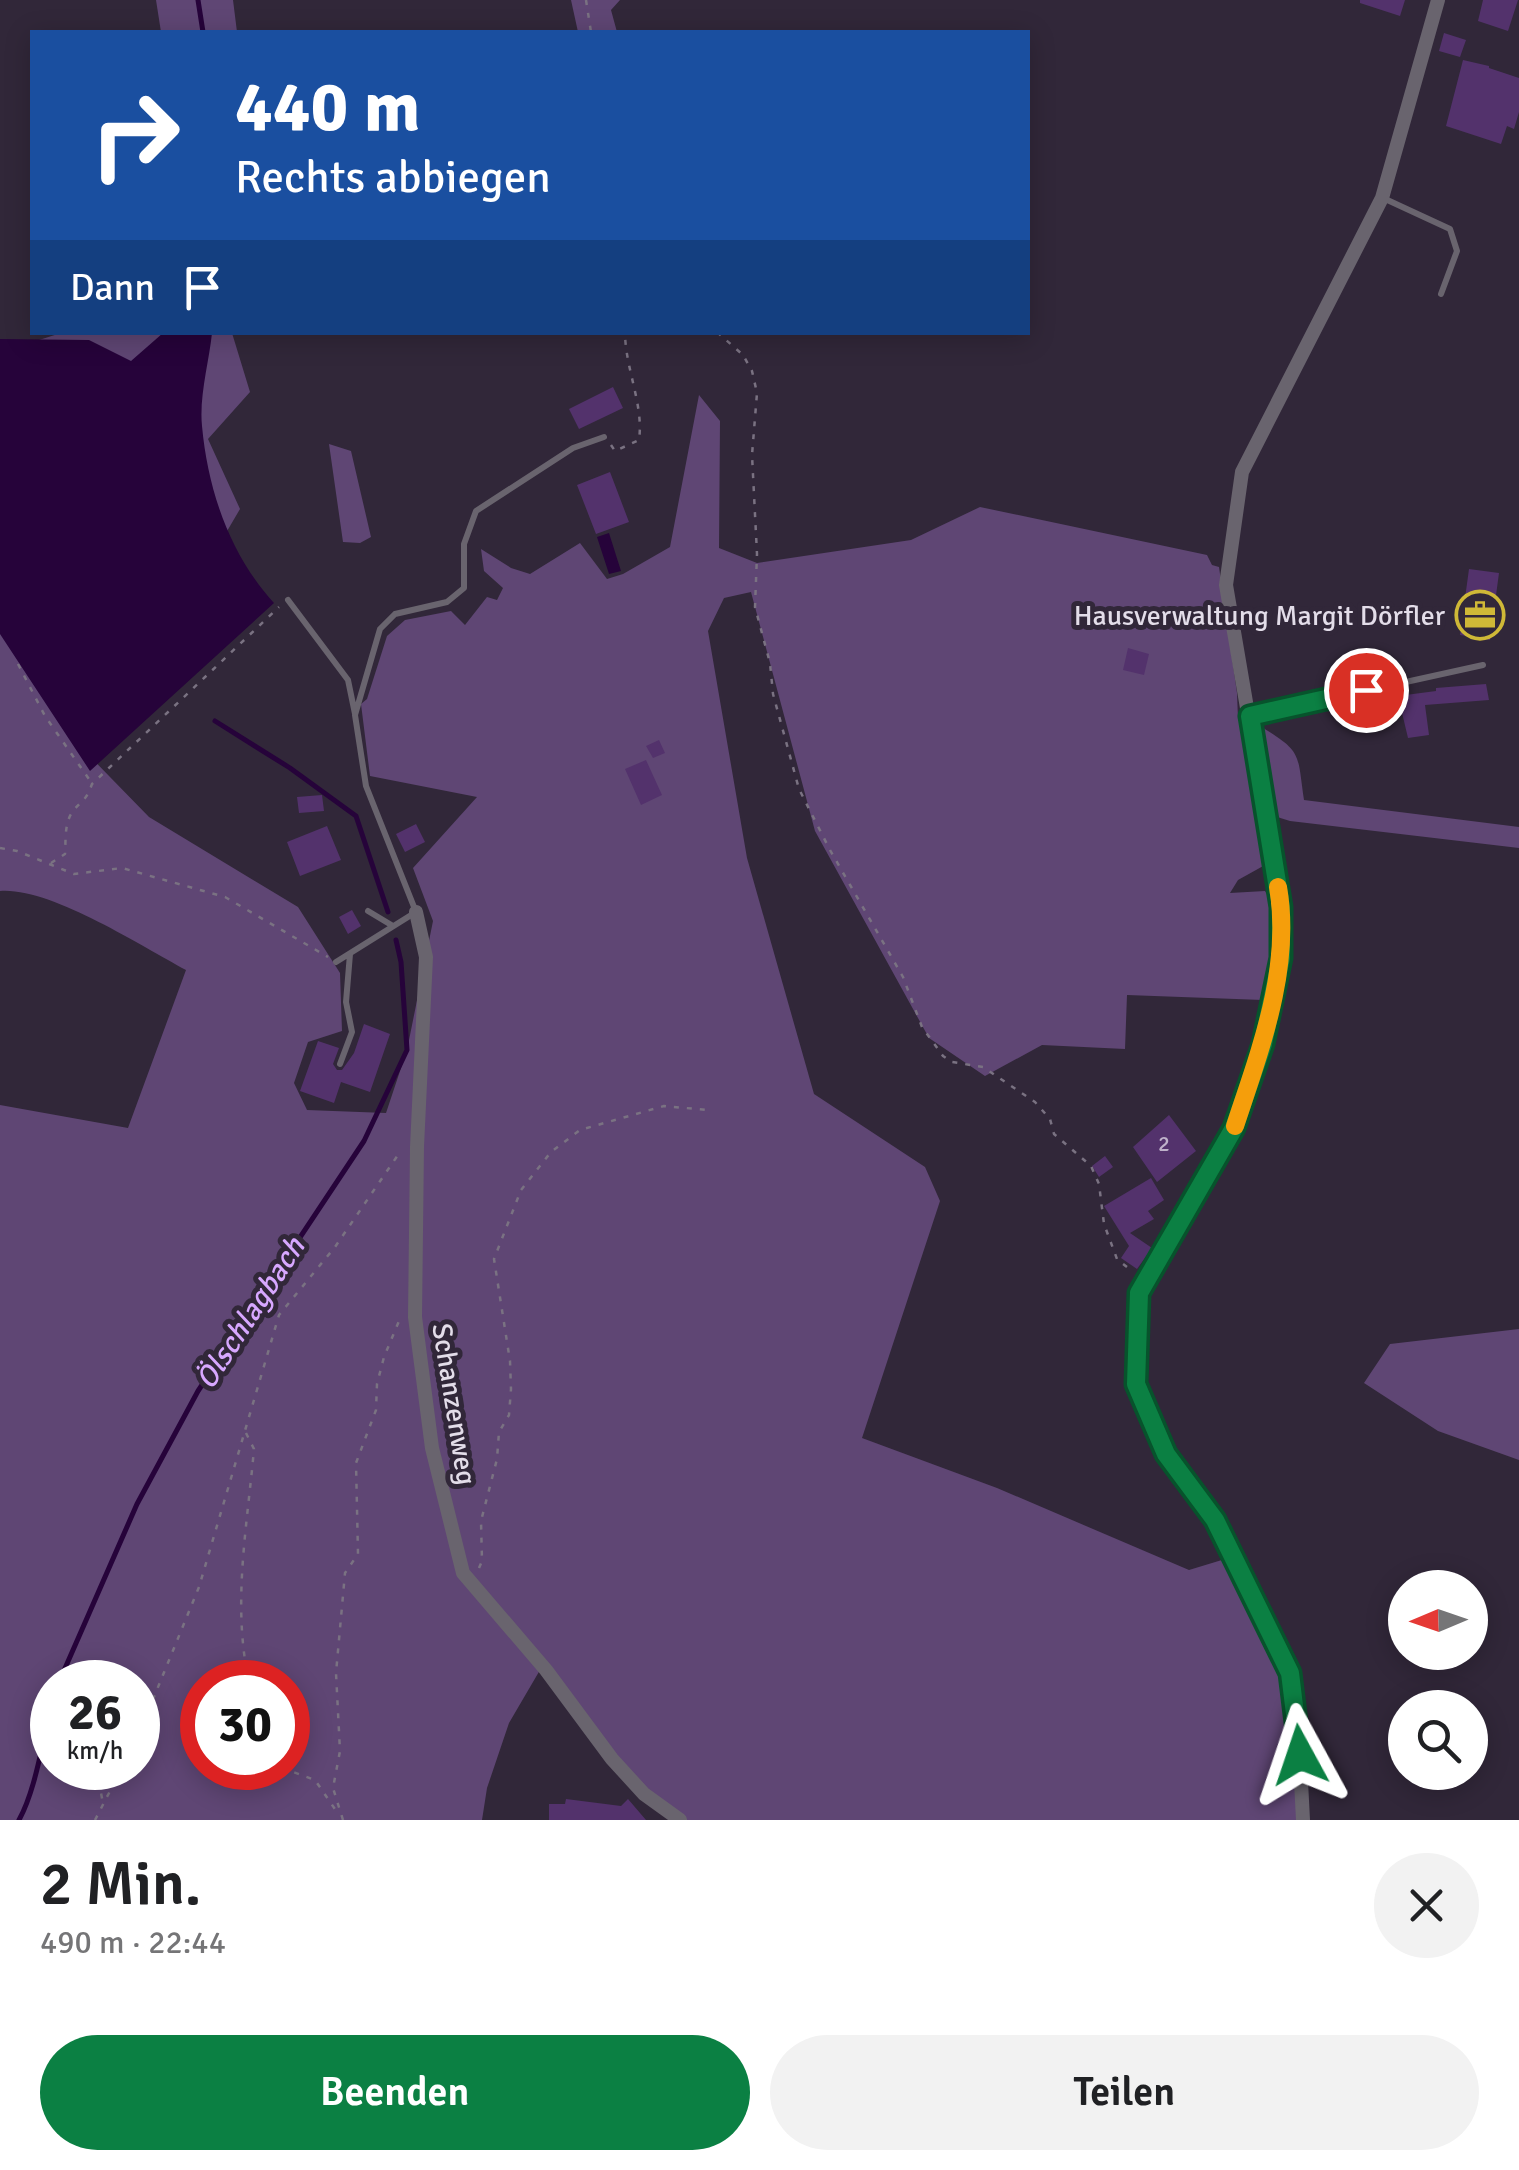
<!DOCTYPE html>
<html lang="de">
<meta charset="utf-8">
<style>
:root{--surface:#fff;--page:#f2f2f2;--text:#202124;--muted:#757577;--accent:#0b8043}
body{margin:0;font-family:Signika,sans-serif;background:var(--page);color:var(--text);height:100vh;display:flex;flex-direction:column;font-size:38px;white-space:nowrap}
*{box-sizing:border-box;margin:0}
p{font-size:32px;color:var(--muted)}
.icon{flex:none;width:55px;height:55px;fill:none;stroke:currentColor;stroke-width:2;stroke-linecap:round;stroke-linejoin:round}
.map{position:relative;height:1820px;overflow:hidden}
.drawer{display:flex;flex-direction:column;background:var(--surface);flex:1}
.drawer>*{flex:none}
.hud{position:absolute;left:30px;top:30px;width:1000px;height:305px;border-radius:0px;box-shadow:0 5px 25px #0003;background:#1a4fa0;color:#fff;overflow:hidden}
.needle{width:65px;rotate:268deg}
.tools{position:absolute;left:1388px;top:1570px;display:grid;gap:20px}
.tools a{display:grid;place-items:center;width:100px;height:100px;border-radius:50%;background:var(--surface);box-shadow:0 5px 25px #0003;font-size:50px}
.speed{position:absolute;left:30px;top:1660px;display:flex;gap:20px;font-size:50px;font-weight:700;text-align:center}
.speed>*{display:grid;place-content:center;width:130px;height:130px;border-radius:50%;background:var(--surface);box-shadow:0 5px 25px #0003;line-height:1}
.speed small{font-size:25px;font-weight:400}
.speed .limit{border:15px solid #d22;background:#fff;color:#111}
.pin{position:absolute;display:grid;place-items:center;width:85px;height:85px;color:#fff;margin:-42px;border:5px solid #fff;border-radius:50%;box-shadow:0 2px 10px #0007}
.me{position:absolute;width:110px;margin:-55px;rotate:355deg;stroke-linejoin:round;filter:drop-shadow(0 0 8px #0008)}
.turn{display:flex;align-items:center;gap:35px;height:210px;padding:0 40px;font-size:45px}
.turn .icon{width:130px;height:130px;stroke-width:2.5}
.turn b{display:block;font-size:70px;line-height:85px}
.then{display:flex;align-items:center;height:95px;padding:0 40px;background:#0003;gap:20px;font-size:38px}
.round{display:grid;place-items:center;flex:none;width:105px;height:105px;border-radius:52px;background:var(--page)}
.summary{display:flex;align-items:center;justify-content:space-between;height:170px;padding:0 40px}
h1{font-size:60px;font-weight:600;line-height:75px}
.primary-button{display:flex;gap:20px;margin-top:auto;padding:20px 40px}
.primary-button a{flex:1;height:115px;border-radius:60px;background:var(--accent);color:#fff;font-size:40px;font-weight:600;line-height:115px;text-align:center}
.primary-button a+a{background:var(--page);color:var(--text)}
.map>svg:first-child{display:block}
</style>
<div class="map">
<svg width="1519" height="1820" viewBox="0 0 1519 1820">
<rect width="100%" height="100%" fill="#312739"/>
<path fill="#5f4674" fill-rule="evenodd" d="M 156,0 L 233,0 L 237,32 L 161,32 Z
M 571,0 L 620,0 L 611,10 L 617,32 L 578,32 Z
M 61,333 L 232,333 L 250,392 L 208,439 L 240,509 L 223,538 L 0,346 L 14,348 Z
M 699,395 L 720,421 L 719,548 L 757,563 L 911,540 L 980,507 L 1207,555 L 1212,565 L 1219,567 L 1237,693 L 1238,719 L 1244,726 L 1265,865 L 1238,880 L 1230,893 L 1265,891 C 1284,920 1270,967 1263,1000 L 1127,995 L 1125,1049 L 1042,1045 L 985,1076 L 929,1038 L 815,831 L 751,592 L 724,598 L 708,631 L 747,858 L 814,1094 L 925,1167 L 940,1201 L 862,1438 L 997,1488 L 1189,1570 L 1235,1556 L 1260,1595 L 1291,1673 L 1302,1820 L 686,1820 L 646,1792 L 540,1670 L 509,1723 L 487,1788 L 482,1820 L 0,1820 L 0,1105 L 128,1128 L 186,970 C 141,946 50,887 0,891 L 0,623 L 71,737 L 149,817 L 298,907 L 340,973 L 342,1031 L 308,1042 L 294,1083 L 307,1110 L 386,1113 L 407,1050 L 433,921 L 413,868 L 477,797 L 370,776 L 361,704 L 367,699 L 387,636 L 405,620 L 451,611 L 465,625 L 487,597 L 497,600 L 503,588 L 484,571 L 481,549 L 511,568 L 530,574 L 580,543 L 607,579 L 623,574 L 670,547 ZM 52,1682 L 138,1682 L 138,1768 L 52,1768 ZM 202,1682 L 288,1682 L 288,1768 L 202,1768 Z
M 329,444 L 351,451 L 371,537 L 360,543 L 343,542 Z
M 1260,726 C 1303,752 1297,753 1304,800 L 1519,827 L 1519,848 L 1290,821 L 1274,816 Z
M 1519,1329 L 1519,1460 L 1438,1431 L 1364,1383 L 1390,1344 Z"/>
<path fill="#26033a" d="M 163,333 L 212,333 C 209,362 199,397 202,426 C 208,491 230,555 274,603 L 90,771 L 0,634 L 0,339 L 89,340 L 131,361 Z
M 609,533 L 621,571 L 609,574 L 597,537 Z"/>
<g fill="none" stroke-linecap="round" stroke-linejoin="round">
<path stroke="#26033a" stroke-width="5" d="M 198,0 L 203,32
M 215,721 L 290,768 L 356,816 L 388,912
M 59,1682 L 137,1504 L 198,1391 L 364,1141 L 407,1050 L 401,962 L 396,940
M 19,1820 C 36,1789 42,1742 52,1706"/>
</g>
<path fill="#53326c" d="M 1360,0 L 1405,0 L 1400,16 L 1360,3 Z
M 1483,0 L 1518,0 L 1508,31 L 1478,21 Z
M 1444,33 L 1466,40 L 1460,57 L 1439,51 Z
M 1463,60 L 1489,66 L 1489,68 L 1519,78 L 1519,112 L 1514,129 L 1507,126 L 1501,144 L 1446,126 Z
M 613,387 L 623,408 L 579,429 L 569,409 Z
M 610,472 L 629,522 L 596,534 L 577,485 Z
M 1469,569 L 1499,573 L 1490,640 L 1460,635 Z
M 1128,648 L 1149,654 L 1144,675 L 1123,670 Z
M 1486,684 L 1489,700 L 1425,705 L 1429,735 L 1408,738 L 1398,696 L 1436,691 L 1436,688 Z
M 659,740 L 665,753 L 653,758 L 646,746 Z
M 646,760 L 662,795 L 641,805 L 625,769 Z
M 322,795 L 324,811 L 299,813 L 297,797 Z
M 416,824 L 425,842 L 405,852 L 396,834 Z
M 327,826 L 341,860 L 300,876 L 287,842 Z
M 352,910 L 361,926 L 348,934 L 339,917 Z
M 364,1024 L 390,1034 L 370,1092 L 341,1082 L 334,1103 L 300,1091 L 318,1041 L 339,1048 L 333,1064 L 337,1070 L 342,1070 L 354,1053 Z
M 1169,1115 L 1196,1151 L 1157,1182 L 1133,1147 Z
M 1105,1156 L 1113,1167 L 1099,1177 L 1092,1166 Z
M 1151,1178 L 1164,1200 L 1148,1211 L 1154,1219 L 1130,1233 L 1152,1248 L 1137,1269 L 1121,1258 L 1129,1246 L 1104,1206 Z
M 566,1799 L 621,1806 L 628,1799 L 646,1820 L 549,1820 L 549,1804 L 565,1804 Z"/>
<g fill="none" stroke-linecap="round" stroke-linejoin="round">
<path stroke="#7a7282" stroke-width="2.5" stroke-dasharray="5 8" stroke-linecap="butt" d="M 586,0 L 591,32
M 717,332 L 743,355 L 752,371 L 757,393 L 752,455 L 757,554 L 755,607 L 770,663 L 773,694 L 799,789 L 830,850 L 903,977 L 922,1027 L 943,1056 L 952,1062 L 983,1067 L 1035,1102 L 1050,1119 L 1054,1134 L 1091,1166 L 1099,1184 L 1104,1224 L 1117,1259 L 1133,1272
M 611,445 L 615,451 L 639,440 C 644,405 625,368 625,332
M 18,664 L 45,716 L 91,782
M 0,848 L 17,851 L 74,874 L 122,868 L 225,897 L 328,957
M 51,863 L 65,854 C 66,840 64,823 73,811 C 83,799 86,801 92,784 L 279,607
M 246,1433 L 254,1449 C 247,1528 232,1605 249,1682
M 479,1568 L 482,1561 L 481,1521 L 497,1459 L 499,1432 L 509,1415 L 511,1389 L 510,1361 L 494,1259 L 521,1190 L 551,1152 L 580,1130 L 664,1106 L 707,1110
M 138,1736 L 199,1587 L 279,1315 L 335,1247 L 400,1152
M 96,1768 L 103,1803
M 282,1768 L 315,1780 L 339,1815
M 95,1820 L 122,1768
M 343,1820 L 333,1788 L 340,1751 L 336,1673 L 345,1573 L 358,1554 L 356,1463 L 376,1410 L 377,1384 L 384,1357 L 399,1321"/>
<path stroke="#69646e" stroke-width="6" d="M 1383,198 L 1450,229 L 1457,251 L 1441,294
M 288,600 L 348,680 L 355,714
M 1251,716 L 1483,665
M 368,911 L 393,926
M 336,962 L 416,912 L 366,786 L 355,715 L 380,629 L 395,614 L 447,602 L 464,588 L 464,544 L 476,511 L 573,448 L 604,437
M 340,1064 L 352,1032 L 346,1002 L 350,954"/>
<path stroke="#69646e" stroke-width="14" d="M 416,912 L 426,957 L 417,1147 L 415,1317 L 432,1448 L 463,1573 L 546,1670 L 612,1759 L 644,1794 L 680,1820
M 1303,1820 L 1298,1723 L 1290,1673 L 1215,1520 L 1166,1454 L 1136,1385 L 1139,1293 L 1234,1128 L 1263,1044 L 1281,958 L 1281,907 L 1226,585 L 1242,472 L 1382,198 L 1438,0"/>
</g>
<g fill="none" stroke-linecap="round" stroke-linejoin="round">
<g stroke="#07532c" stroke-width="25">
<path id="route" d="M 1300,1755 L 1290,1673 L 1215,1520 L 1166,1454 L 1136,1384 L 1139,1293 L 1234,1128 L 1263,1044 L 1281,958 L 1281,907 L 1250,716 L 1366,690"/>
</g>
<use href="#route" stroke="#0b8043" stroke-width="18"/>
<path stroke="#f59e0b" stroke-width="18" d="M 1235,1126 C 1260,1050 1292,968 1278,887"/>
</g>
<defs>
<g id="office-ring" transform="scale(2.5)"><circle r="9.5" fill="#312739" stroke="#cfb837" stroke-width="1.5"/><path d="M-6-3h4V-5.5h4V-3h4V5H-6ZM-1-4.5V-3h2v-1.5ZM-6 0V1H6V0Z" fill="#cfb837"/></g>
</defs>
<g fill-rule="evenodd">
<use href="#office-ring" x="1480" y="615"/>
</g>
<g text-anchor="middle" stroke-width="10" stroke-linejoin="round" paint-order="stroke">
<g font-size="22" fill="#bfb2ca">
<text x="1164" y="1151">2</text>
</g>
<g font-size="28" fill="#e3dde9" stroke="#312739" text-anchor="end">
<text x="1445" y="625">Hausverwaltung Margit Dörfler</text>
</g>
<g font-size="28" fill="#e3dde9" stroke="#312739">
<text transform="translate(455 1404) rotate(81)" y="10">Schanzenweg</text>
</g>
<g font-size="30" font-style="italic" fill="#d7a7ff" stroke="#312739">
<text transform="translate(250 1313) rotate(-57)" y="10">Ölschlagbach</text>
</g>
</g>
</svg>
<div class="tools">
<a><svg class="needle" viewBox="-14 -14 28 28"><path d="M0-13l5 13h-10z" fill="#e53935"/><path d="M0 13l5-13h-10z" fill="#757577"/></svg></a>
<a><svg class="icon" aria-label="search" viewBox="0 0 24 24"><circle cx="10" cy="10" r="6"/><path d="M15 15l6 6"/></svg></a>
</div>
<div class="speed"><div>26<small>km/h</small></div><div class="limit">30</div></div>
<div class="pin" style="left:1366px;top:690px;background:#d93025"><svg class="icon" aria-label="arrive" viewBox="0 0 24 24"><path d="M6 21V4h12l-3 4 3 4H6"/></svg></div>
<svg class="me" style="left:1300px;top:1755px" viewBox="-20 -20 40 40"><path d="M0-17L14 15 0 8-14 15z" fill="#0b8043" stroke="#fff" stroke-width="4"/></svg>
<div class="hud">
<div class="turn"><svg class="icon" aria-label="right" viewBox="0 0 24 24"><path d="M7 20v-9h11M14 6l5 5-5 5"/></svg><div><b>440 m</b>Rechts abbiegen</div></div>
<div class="then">Dann<svg class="icon" aria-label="arrive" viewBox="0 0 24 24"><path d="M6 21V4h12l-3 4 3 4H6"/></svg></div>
</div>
</div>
<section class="drawer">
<div class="summary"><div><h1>2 Min.</h1><p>490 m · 22:44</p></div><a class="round"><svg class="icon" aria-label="close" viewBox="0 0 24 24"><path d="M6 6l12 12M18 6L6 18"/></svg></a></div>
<div class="primary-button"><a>Beenden</a><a>Teilen</a></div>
</section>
